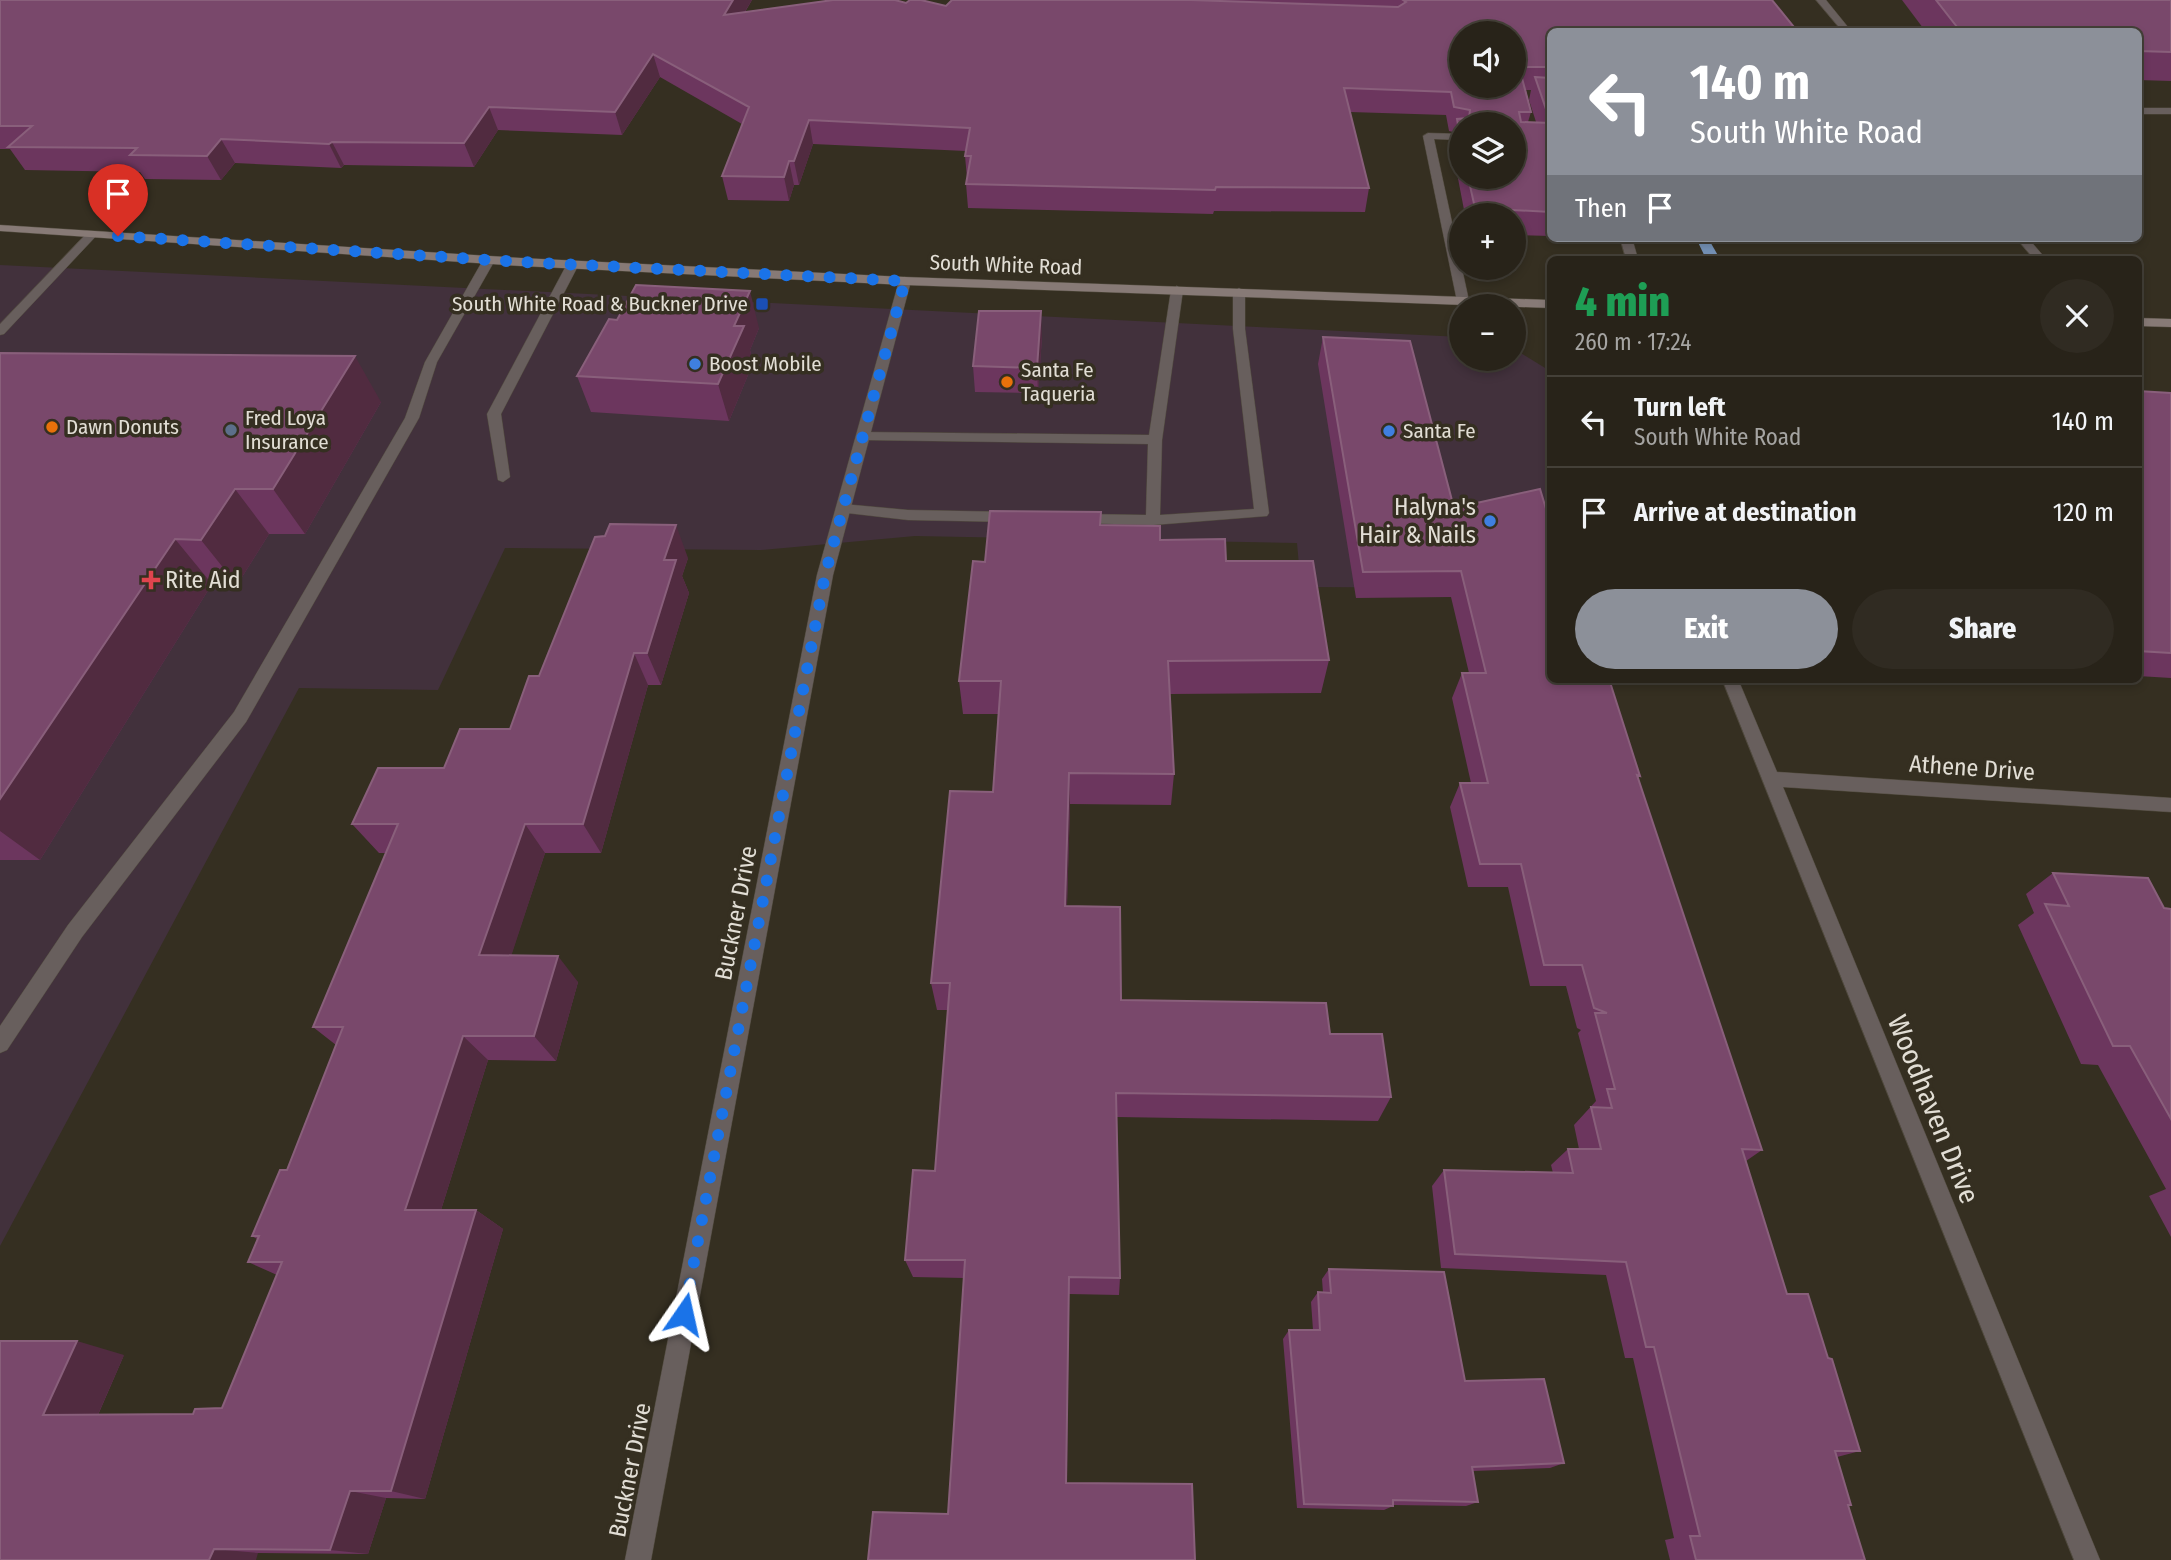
<!DOCTYPE html>
<meta charset="utf-8">
<style>
:root{--surface:#282319;--page:#302b22;--text:#f1f3f6;--muted:#a5a4a2;--line:#444038;--accent:#8c9099}
body{margin:0;font-family:"Fira Sans Condensed",sans-serif;background:var(--page);color:var(--text);height:100vh;display:flex;flex-direction:column;font-size:26px;white-space:nowrap}
*{box-sizing:border-box;margin:0}
p{font-size:23px;color:var(--muted)}
.icon{flex:none;width:38px;height:38px;fill:none;stroke:currentColor;stroke-width:2;stroke-linecap:round;stroke-linejoin:round}
.map{position:relative;flex:1;overflow:hidden}
.side{position:absolute;left:1547px;top:256px;width:595px;height:427px;display:flex;flex-direction:column;background:var(--surface);border-radius:10px;box-shadow:0 4px 10px #0003,0 0 0 2px var(--line)}
.side>*{flex:none}
.hud{position:absolute;left:1547px;top:28px;width:595px;height:214px;border-radius:10px;box-shadow:0 4px 10px #0003,0 0 0 2px var(--line);background:#8c9099;color:#fff;overflow:hidden}
.buttons{position:absolute;left:1449px;top:21px;display:grid;gap:14px}
.buttons a{display:grid;place-items:center;width:77px;height:77px;border-radius:50%;background:var(--surface);box-shadow:0 4px 10px #0003,0 0 0 2px var(--line);font-size:35px}
.pin{position:absolute;display:grid;place-items:center;width:60px;height:60px;color:#fff;margin:-72px -30px;border-radius:50% 50% 50% 0;rotate:-45deg;box-shadow:0 0 7px #0007}
.pin .icon{rotate:45deg}
.me{position:absolute;width:77px;margin:-38px;rotate:11deg;stroke-linejoin:round;filter:drop-shadow(0 0 5px #0008)}
.turn{display:flex;align-items:center;gap:24px;height:147px;padding:0 28px;font-size:32px}
.turn .icon{width:91px;height:91px;stroke-width:2.5}
.turn b{display:block;font-size:49px;line-height:60px}
.then{display:flex;align-items:center;height:66px;padding:0 28px;background:#0003;gap:14px;font-size:26px}
.round{display:grid;place-items:center;flex:none;width:74px;height:74px;border-radius:37px;background:var(--page)}
.summary{display:flex;align-items:center;justify-content:space-between;height:119px;padding:0 28px}
h1{font-size:42px;font-weight:800;line-height:52px;color:#1e9e55}
.action{display:flex;gap:14px;margin-top:auto;padding:14px 28px}
.action a{flex:1;height:80px;border-radius:42px;background:var(--accent);color:#fff;font-size:28px;font-weight:800;line-height:80px;text-align:center}
.action a+a{background:var(--page);color:var(--text)}
ul{padding:0;list-style:none}
li{display:flex;align-items:center;gap:21px;height:91px;padding:0 28px;border-top:2px solid var(--line)}
li div{flex:1}
li b{display:block;font-size:26px}
li em{font-style:normal}
.map>svg:first-child{display:block}
</style>
<div class="map">
<svg width="2171" height="1560" viewBox="0 0 2171 1560">
<rect width="100%" height="100%" fill="#352f21"/>
<path fill="#42313c" d="M 0,265 L 1461,337 L 1461,359 L 1514,359 L 1514,349 L 1550,371 L 1550,588 L 1301,587 L 1297,543 L 915,536 L 761,550 L 505,548 L 438,690 L 299,688 L 0,1246 Z"/>
<g fill="none" stroke-linecap="round" stroke-linejoin="round">
<path fill="#7693b8" fill-rule="evenodd" d="M 1696,238 L 1708,238 L 1720,259 L 1706,259 Z"/>
<g stroke="#514b3e" stroke-width="1">
<path id="lane" d="M 2138,108 L 2171,108 L 2171,114 L 2138,114 Z
M 1428,133 L 1461,134 L 1461,140 L 1434,139 L 1469,301 L 1463,305 L 1457,301 L 1423,136 Z
M 88,232 L 98,234 L 4,334 L 0,335 L 0,324 Z
M 1620,238 L 1632,238 L 1638,259 L 1626,259 Z
M 489,256 L 495,260 L 437,362 L 419,418 L 246,722 L 82,937 L 7,1050 L 0,1053 L 0,1026 L 68,925 L 234,712 L 405,418 L 425,362 L 483,260 Z
M 573,260 L 579,264 L 501,414 L 510,477 L 503,482 L 498,480 L 487,414 L 567,264 Z
M 1177,286 L 1183,290 L 1162,440 L 1160,515 L 1254,509 L 1233,329 L 1233,292 L 1239,288 L 1245,292 L 1245,329 L 1269,513 L 1267,516 L 1153,525 L 1074,523 L 1072,519 L 1074,515 L 1079,514 L 1146,515 L 1148,444 L 863,440 L 856,436 L 863,432 L 1149,435 L 1171,290 Z
M 843,504 L 908,510 L 1012,512 L 1019,517 L 1012,522 L 908,520 L 838,512 L 836,509 L 838,506 Z"/>
</g>
<g stroke="#514b3e" stroke-width="1">
<path id="street" d="M 1816,0 L 1826,0 L 1852,32 L 1843,32 Z
M 2016,238 L 2028,238 L 2046,259 L 2034,259 Z
M 905,277 L 911,281 L 833,575 L 651,1560 L 625,1560 L 817,575 L 899,281 Z
M 1722,679 L 1738,679 L 1777,772 L 2171,798 L 2171,812 L 1783,787 L 2100,1560 L 2074,1560 Z"/>
</g>
<g stroke="#514b3e" stroke-width="1">
<path id="secondary" d="M 0,225 L 521,258 L 905,277 L 1550,300 L 1550,308 L 905,285 L 521,266 L 0,231 Z
M 2138,318 L 2171,319 L 2171,327 L 2138,326 Z"/>
</g>
<use href="#lane" fill="#685f5d" fill-rule="evenodd"/>
<use href="#street" fill="#685f5d" fill-rule="evenodd"/>
<use href="#secondary" fill="#877a76" fill-rule="evenodd"/>
</g>
<path fill="#6c365e" fill-rule="evenodd" d="M 0,0 L 752,0 L 745,12 L 906,3 L 946,6 L 952,0 L 1772,0 L 1550,32 L 1550,236 L 1514,235 L 1514,215 L 1465,215 L 1451,142 L 1453,132 L 1449,131 L 1446,115 L 1350,112 L 1369,188 L 1365,212 L 1214,211 L 1213,214 L 968,208 L 966,184 L 967,178 L 965,156 L 966,151 L 813,144 L 799,185 L 794,185 L 789,201 L 728,200 L 722,176 L 742,124 L 660,77 L 622,135 L 498,130 L 474,167 L 344,165 L 341,168 L 235,163 L 221,180 L 145,179 L 140,172 L 25,170 L 10,149 L 0,149 ZM 1526,90 L 1531,90 L 1529,100 L 1536,122 L 1528,122 L 1531,112 ZM 1461,124 L 1514,177 L 1461,177 Z
M 1902,0 L 2171,0 L 2171,81 L 2138,80 L 2138,32 L 1926,32 Z
M 759,328 L 750,350 L 753,363 L 729,421 L 591,412 L 577,376 Z
M 1042,337 L 1038,393 L 975,392 L 973,366 Z
M 1323,337 L 1454,508 L 1550,679 L 1640,776 L 1638,778 L 1762,1150 L 1746,1161 L 1787,1294 L 1828,1358 L 1860,1451 L 1837,1457 L 1848,1506 L 1865,1560 L 1670,1560 L 1665,1540 L 1674,1538 L 1633,1358 L 1625,1358 L 1606,1275 L 1441,1268 L 1432,1186 L 1444,1170 L 1553,1173 L 1551,1165 L 1568,1149 L 1579,1149 L 1574,1125 L 1596,1101 L 1578,1033 L 1581,1030 L 1577,1028 L 1566,986 L 1530,986 L 1508,887 L 1468,887 L 1450,807 L 1460,783 L 1471,783 L 1452,698 L 1462,673 L 1469,673 L 1451,597 L 1356,598 L 1318,364 Z
M 0,353 L 381,402 L 305,534 L 269,534 L 237,585 L 212,584 L 40,860 L 0,860 Z
M 2138,391 L 2171,393 L 2171,678 L 2138,676 Z
M 1101,512 L 1101,526 L 1160,540 L 1226,561 L 1329,660 L 1321,693 L 1170,694 L 1174,774 L 1171,805 L 1070,804 L 1067,906 L 1121,1000 L 1330,1034 L 1391,1097 L 1378,1121 L 1117,1117 L 1120,1278 L 1119,1295 L 1069,1294 L 948,1514 L 964,1278 L 913,1277 L 905,1260 L 935,1171 L 948,1010 L 937,1010 L 931,983 L 993,792 L 998,714 L 963,714 L 959,681 L 985,562 Z
M 688,558 L 682,576 L 689,593 L 661,685 L 648,685 L 601,853 L 545,853 L 511,955 L 578,982 L 556,1061 L 488,1060 L 441,1210 L 476,1210 L 503,1229 L 425,1499 L 386,1498 L 368,1554 L 258,1553 L 0,1560 L 124,1355 L 98,1415 L 193,1414 L 222,1408 L 277,1275 L 248,1262 L 257,1239 L 252,1236 L 287,1170 L 336,1045 L 313,1027 L 386,853 L 379,853 L 352,824 L 444,768 L 510,729 L 539,676 Z
M 2053,873 L 2164,908 L 2171,909 L 2171,1237 L 2149,1196 L 2166,1189 L 2098,1065 L 2081,1064 L 2018,925 L 2034,913 L 2026,894 Z
M 1329,1269 L 1465,1381 L 1564,1463 L 1550,1468 L 1473,1471 L 1478,1502 L 1466,1506 L 1393,1505 L 1393,1506 L 1384,1510 L 1297,1508 L 1283,1339 L 1289,1330 L 1313,1330 L 1311,1302 L 1318,1292 L 1323,1293 L 1322,1279 Z"/>
<path fill="#512b40" d="M 733,0 L 752,0 L 729,37 L 724,15 Z
M 653,54 L 660,77 L 622,135 L 615,112 Z
M 489,107 L 498,130 L 474,167 L 464,143 Z
M 809,120 L 813,144 L 799,185 L 794,161 Z
M 221,139 L 235,163 L 221,180 L 207,156 Z
M 332,142 L 344,165 L 341,168 L 329,144 Z
M 789,161 L 794,185 L 789,201 L 784,177 Z
M 750,291 L 759,328 L 750,350 L 753,363 L 729,421 L 718,384 L 734,326 Z
M 1041,311 L 1042,337 L 1038,393 L 1037,368 Z
M 355,356 L 381,402 L 305,534 L 273,489 Z
M 235,489 L 269,534 L 237,585 L 201,540 Z
M 676,525 L 688,558 L 682,576 L 689,593 L 661,685 L 647,653 L 664,560 Z
M 175,539 L 212,584 L 40,860 L 0,831 L 0,799 Z
M 634,653 L 648,685 L 601,853 L 583,824 Z
M 1069,773 L 1070,804 L 1066,935 L 1065,906 Z
M 525,824 L 545,853 L 503,981 L 479,955 Z
M 558,956 L 578,982 L 556,1061 L 534,1036 Z
M 463,1036 L 488,1060 L 435,1229 L 405,1210 Z
M 476,1210 L 503,1229 L 425,1499 L 391,1491 Z
M 1069,1277 L 1069,1294 L 1067,1491 L 1066,1483 Z
M 77,1341 L 124,1355 L 93,1426 L 43,1415 Z
M 350,1491 L 386,1498 L 368,1554 L 330,1550 Z
M 214,1549 L 258,1553 L 256,1560 L 209,1560 Z"/>
<path fill="#79486b" stroke="#895f7b" stroke-width="2" fill-rule="evenodd" d="M 0,0 L 733,0 L 724,15 L 833,0 L 895,0 L 906,3 L 910,0 L 921,0 L 946,6 L 952,0 L 1191,0 L 1398,7 L 1406,2 L 1403,0 L 1772,0 L 1798,32 L 1550,32 L 1550,51 L 1549,51 L 1550,55 L 1550,67 L 1519,67 L 1531,112 L 1519,112 L 1521,122 L 1550,123 L 1550,212 L 1475,208 L 1468,177 L 1514,177 L 1514,124 L 1461,124 L 1461,142 L 1457,119 L 1469,118 L 1470,110 L 1454,107 L 1451,92 L 1344,88 L 1369,188 L 1216,187 L 1215,190 L 966,184 L 971,156 L 965,156 L 970,128 L 809,120 L 794,161 L 789,161 L 784,177 L 722,176 L 749,107 L 653,54 L 615,112 L 489,107 L 464,143 L 332,142 L 329,144 L 221,139 L 207,156 L 130,155 L 137,148 L 8,147 L 32,126 L 0,126 ZM 1461,33 L 1514,33 L 1514,86 L 1461,86 Z
M 1936,0 L 2171,0 L 2171,52 L 2138,51 L 2138,32 L 1961,32 Z
M 1535,77 L 1550,78 L 1550,112 L 1547,112 Z
M 636,285 L 750,291 L 734,326 L 744,326 L 718,384 L 577,376 L 609,319 L 617,320 Z
M 979,311 L 1041,311 L 1037,368 L 973,366 Z
M 1323,337 L 1410,341 L 1454,508 L 1540,489 L 1550,522 L 1550,679 L 1609,679 L 1640,776 L 1637,775 L 1762,1150 L 1742,1149 L 1787,1294 L 1808,1294 L 1828,1358 L 1832,1359 L 1860,1451 L 1835,1451 L 1851,1505 L 1848,1505 L 1865,1560 L 1696,1560 L 1690,1536 L 1700,1536 L 1654,1347 L 1646,1347 L 1626,1262 L 1455,1254 L 1444,1170 L 1573,1173 L 1568,1149 L 1601,1149 L 1591,1107 L 1612,1108 L 1607,1089 L 1615,1089 L 1595,1013 L 1607,1013 L 1594,1008 L 1582,965 L 1544,965 L 1521,864 L 1480,864 L 1460,783 L 1488,783 L 1462,673 L 1486,673 L 1461,571 L 1363,572 Z
M 0,353 L 355,356 L 273,489 L 235,489 L 201,540 L 175,539 L 0,799 Z
M 2138,391 L 2171,393 L 2171,653 L 2138,651 Z
M 990,511 L 1101,512 L 1100,525 L 1160,526 L 1160,540 L 1225,539 L 1226,561 L 1313,561 L 1329,660 L 1168,661 L 1174,774 L 1069,773 L 1065,906 L 1120,907 L 1121,1000 L 1326,1003 L 1330,1034 L 1382,1034 L 1391,1097 L 1116,1093 L 1120,1278 L 1069,1277 L 1066,1483 L 1192,1484 L 1195,1560 L 868,1560 L 873,1512 L 948,1514 L 965,1260 L 905,1260 L 913,1170 L 935,1171 L 950,983 L 931,983 L 950,791 L 993,792 L 1001,681 L 959,681 L 973,561 L 985,562 Z
M 610,524 L 676,525 L 664,560 L 676,560 L 647,653 L 634,653 L 583,824 L 525,824 L 479,955 L 558,956 L 534,1036 L 463,1036 L 405,1210 L 476,1210 L 391,1491 L 350,1491 L 330,1550 L 214,1549 L 209,1560 L 0,1560 L 0,1341 L 77,1341 L 43,1415 L 193,1414 L 195,1409 L 222,1408 L 282,1262 L 248,1262 L 259,1236 L 252,1236 L 280,1170 L 287,1170 L 343,1027 L 313,1027 L 398,824 L 352,824 L 378,768 L 444,768 L 460,729 L 510,729 L 529,676 L 539,676 L 595,537 L 605,536 Z
M 2053,873 L 2148,878 L 2164,908 L 2171,909 L 2171,1119 L 2130,1046 L 2113,1046 L 2045,904 L 2069,906 Z
M 1329,1269 L 1444,1272 L 1465,1381 L 1544,1379 L 1564,1463 L 1472,1467 L 1478,1502 L 1393,1500 L 1393,1506 L 1304,1504 L 1289,1330 L 1320,1330 L 1318,1292 L 1331,1293 Z"/>
<g fill="none" stroke-linecap="round" stroke-linejoin="round">
<path stroke="#1a73e8" stroke-width="12" stroke-dasharray="0 21.6" d="M 118,236 L 521,262 L 905,281 L 825,575 L 684,1314"/>
</g>
<rect fill="#1a4fb4" stroke="#352f21" stroke-width="2.5" x="755" y="297" width="14" height="14" rx="3.5"/>
<g fill="#3f7fe0" stroke="#352f21" stroke-width="2.5">
<circle cx="695" cy="364" r="7"/>
<circle cx="1389" cy="431" r="7"/>
<circle cx="1490" cy="521" r="7"/>
</g>
<g fill="#e8710a" stroke="#352f21" stroke-width="2.5">
<circle cx="1007" cy="382" r="7"/>
<circle cx="52" cy="427" r="7"/>
</g>
<circle fill="#5c6f8a" stroke="#352f21" stroke-width="2.5" cx="231" cy="430" r="7"/>
<path fill="#e0444e" stroke="#352f21" stroke-width="2.5" d="M147.5 569.5h7v7h7v7h-7v7h-7v-7h-7v-7h7z"/>
<g text-anchor="middle" stroke-width="7" stroke-linejoin="round" paint-order="stroke">
<g font-size="21" fill="#e2ded5" stroke="#352f21">
<text transform="translate(1006 265) rotate(2)" y="7">South White Road</text>
</g>
<g font-size="21" fill="#e2ded5" stroke="#352f21" text-anchor="start">
<text x="748" y="311" text-anchor="end">South White Road &amp; Buckner Drive</text>
<text x="709" y="371">Boost Mobile</text>
<text x="1021" y="377">Santa Fe<tspan x="1021" dy="24">Taqueria</tspan></text>
<text x="245" y="425">Fred Loya<tspan x="245" dy="24">Insurance</tspan></text>
<text x="66" y="434">Dawn Donuts</text>
<text x="1403" y="438">Santa Fe</text>
</g>
<g font-size="24" fill="#e2ded5" stroke="#352f21" text-anchor="end">
<text x="1476" y="515">Halyna's<tspan x="1476" dy="28">Hair &amp; Nails</tspan></text>
<text x="165" y="588" text-anchor="start">Rite Aid</text>
</g>
<g font-size="24" fill="#e2ded5" stroke="#352f21">
<text transform="translate(1972 768) rotate(4)" y="8">Athene Drive</text>
<text transform="translate(736 913) rotate(-79)" y="8">Buckner Drive</text>
<text transform="translate(630 1470) rotate(-79)" y="8">Buckner Drive</text>
</g>
<g font-size="28" fill="#e2ded5" stroke="#352f21">
<text transform="translate(1934 1109) rotate(68)" y="10">Woodhaven Drive</text>
</g>
</g>
</svg>
<div class="buttons">
<a><svg class="icon" aria-label="sound" viewBox="0 0 24 24"><path d="M4 9h4l5-4v14l-5-4H4zM17 9q2 3 0 6"/></svg></a>
<a><svg class="icon" aria-label="layers" viewBox="0 0 24 24"><path d="M12 4l9 5-9 5-9-5zM3 14l9 5 9-5"/></svg></a>
<a>+</a>
<a>−</a>
</div>
<div class="pin" style="left:118px;top:236px;background:#d93025"><svg class="icon" aria-label="arrive" viewBox="0 0 24 24"><path d="M6 21V4h12l-3 4 3 4H6"/></svg></div>
<svg class="me" style="left:684px;top:1314px" viewBox="-20 -20 40 40"><path d="M0-17L14 15 0 8-14 15z" fill="#1a73e8" stroke="#fff" stroke-width="4"/></svg>
<div class="hud">
<div class="turn"><svg class="icon" aria-label="left" viewBox="0 0 24 24"><path d="M17 20v-9H6M10 6l-5 5 5 5"/></svg><div><b>140 m</b>South White Road</div></div>
<div class="then">Then<svg class="icon" aria-label="arrive" viewBox="0 0 24 24"><path d="M6 21V4h12l-3 4 3 4H6"/></svg></div>
</div>
<section class="side">
<div class="summary"><div><h1>4 min</h1><p>260 m · 17:24</p></div><a class="round"><svg class="icon" aria-label="close" viewBox="0 0 24 24"><path d="M6 6l12 12M18 6L6 18"/></svg></a></div>
<ul>
<li><svg class="icon" aria-label="left" viewBox="0 0 24 24"><path d="M17 20v-9H6M10 6l-5 5 5 5"/></svg><div><b>Turn left</b><p>South White Road</p></div><em>140 m</em></li>
<li><svg class="icon" aria-label="arrive" viewBox="0 0 24 24"><path d="M6 21V4h12l-3 4 3 4H6"/></svg><div><b>Arrive at destination</b></div><em>120 m</em></li>
</ul>
<div class="action"><a>Exit</a><a>Share</a></div>
</section>
</div>
